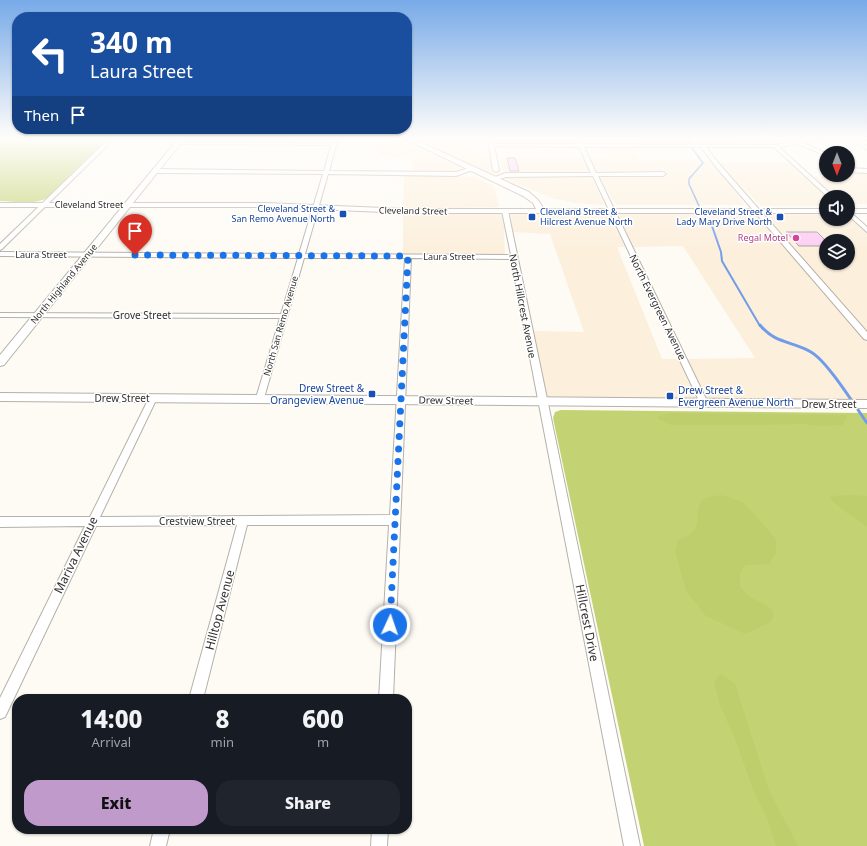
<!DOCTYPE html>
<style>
:root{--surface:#171b24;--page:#20242c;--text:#f1f3f6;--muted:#9ea1a6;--accent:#c19acc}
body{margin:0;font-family:"Noto Sans",sans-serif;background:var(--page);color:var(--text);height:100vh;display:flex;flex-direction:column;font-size:15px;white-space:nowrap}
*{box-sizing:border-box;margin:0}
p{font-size:13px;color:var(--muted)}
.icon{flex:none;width:22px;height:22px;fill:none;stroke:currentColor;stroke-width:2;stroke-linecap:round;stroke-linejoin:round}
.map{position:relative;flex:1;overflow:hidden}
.drawer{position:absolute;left:12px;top:694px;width:400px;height:140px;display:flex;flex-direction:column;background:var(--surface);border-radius:16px;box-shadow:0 1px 3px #0004}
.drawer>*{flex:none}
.banner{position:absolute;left:12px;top:12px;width:400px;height:122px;border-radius:16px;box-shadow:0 1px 3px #0004;background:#1a4fa0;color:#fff;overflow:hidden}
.needle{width:26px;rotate:180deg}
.fabs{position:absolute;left:819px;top:146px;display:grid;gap:8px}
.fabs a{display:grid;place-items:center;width:36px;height:36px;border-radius:50%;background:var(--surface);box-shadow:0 1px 3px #0004;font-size:20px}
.pin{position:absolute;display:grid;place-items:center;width:34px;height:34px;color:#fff;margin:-41px -17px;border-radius:50% 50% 50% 0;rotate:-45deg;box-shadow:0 0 4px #0007}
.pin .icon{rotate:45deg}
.me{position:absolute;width:44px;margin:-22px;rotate:3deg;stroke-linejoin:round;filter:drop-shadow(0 0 3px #0008)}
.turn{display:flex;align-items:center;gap:14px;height:84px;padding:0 12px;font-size:18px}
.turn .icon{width:52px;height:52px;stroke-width:2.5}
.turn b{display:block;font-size:28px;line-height:34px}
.then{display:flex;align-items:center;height:38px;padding:0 12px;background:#0003;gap:8px;font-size:15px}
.eta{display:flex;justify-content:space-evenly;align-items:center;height:68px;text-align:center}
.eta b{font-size:24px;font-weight:800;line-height:28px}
.action{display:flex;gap:8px;margin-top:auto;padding:8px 12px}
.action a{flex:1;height:46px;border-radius:16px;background:var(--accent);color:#111;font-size:16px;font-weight:800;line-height:46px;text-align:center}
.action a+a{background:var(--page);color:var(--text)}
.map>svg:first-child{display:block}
</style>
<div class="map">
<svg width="867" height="846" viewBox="0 0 867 846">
<rect width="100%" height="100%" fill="#fefbf5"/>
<path fill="#fcefdb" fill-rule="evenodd" d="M 359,138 L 394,138 L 463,169 L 456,172 L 412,172 L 412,159 L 385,157 Z
M 410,138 L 447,138 L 485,155 L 491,155 L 492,172 L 502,171 L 500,158 L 582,158 L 589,172 L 506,173 L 491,175 Z
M 603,147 L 631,147 L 641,160 L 711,160 L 745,205 L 616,205 L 598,176 L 666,175 L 665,173 L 597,173 L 588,157 L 610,157 Z
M 718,163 L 791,163 L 826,197 L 826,206 L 761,206 Z
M 848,172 L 867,172 L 867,204 L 848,204 L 848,197 L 837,197 L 812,177 L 843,176 L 842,175 L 848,175 Z
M 404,174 L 474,177 L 494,186 L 499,207 L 403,209 Z
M 585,176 L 593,180 L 604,205 L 575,203 L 552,198 L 504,178 Z
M 403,213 L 502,213 L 505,232 L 504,232 L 505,255 L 403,254 Z
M 508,213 L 610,214 L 625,247 L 617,247 L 662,359 L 678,359 L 697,399 L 546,397 L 533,331 L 584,332 L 550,234 L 512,232 Z
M 617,214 L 757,214 L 867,342 L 867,400 L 707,399 L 687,359 L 755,358 L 683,246 L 632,247 Z
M 764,214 L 826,214 L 826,219 L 848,219 L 848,215 L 867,233 L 867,332 ZM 826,241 L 848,241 L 848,263 L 826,263 Z"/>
<path fill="#c3d373" d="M 0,138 L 110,138 L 48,197 C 36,206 14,201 0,201 Z
M 561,410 L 867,413 L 867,846 L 644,846 L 553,418 L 555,412 Z"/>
<path fill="#bece6d" d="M 669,413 L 841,415 L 845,415 L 847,417 L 843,425 L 819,426 L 803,424 L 765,425 L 671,425 L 658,419 L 658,416 Z
M 721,495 L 741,501 L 753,512 L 776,539 L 776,553 L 769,564 C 760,566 753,563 744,566 L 740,575 L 740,587 L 749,596 L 770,608 L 774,614 L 771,622 L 745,634 L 706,616 L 686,591 L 675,551 L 678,540 C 711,529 687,510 706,498 C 709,496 717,496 721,495 Z
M 851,495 L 867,496 L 867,527 C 856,518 835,507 829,496 Z
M 721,674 L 735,684 L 769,790 L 798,846 L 776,846 L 766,815 L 755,795 L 735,739 L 720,705 L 714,682 Z"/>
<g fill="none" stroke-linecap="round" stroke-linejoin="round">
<path stroke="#719ce9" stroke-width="1.5" d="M 690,138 L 690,144
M 692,148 L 703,163 L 689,179 L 689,184 L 699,206"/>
<path stroke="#719ce9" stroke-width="2" d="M 712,226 L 721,252 L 722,261 L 760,326"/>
<path stroke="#719ce9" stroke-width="3" d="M 760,325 C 775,344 793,341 811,352 C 827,361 855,406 867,423"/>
</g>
<path fill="#fcccf4" stroke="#a0999f" d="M 507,158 L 515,158 L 519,171 L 510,171 Z
M 786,232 L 817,232 L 826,241 L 826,246 L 799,246 Z"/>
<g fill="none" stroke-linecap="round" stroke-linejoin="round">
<g stroke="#b5b1aa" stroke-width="2">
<path id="street" d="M 110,138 L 115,138 L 2,249 L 0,250 L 0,244 Z
M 334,138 L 338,138 L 329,171 L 456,172 L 472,167 L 475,169 L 456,176 L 328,174 L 305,254 L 511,255 L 502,211 L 505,209 L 508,211 L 640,846 L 624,846 L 511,259 L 411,258 L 393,699 L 379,699 L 389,525 L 247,525 L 203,699 L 189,699 L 237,525 L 96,526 L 5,717 L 0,719 L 0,698 L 85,526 L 0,527 L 0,517 L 90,517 L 150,396 L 156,396 L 157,398 L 100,517 L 390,515 L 405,258 L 304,258 L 264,398 L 260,401 L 256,398 L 280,318 L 0,317 L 0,313 L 281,314 L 298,258 L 0,256 L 0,252 L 299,254 L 323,174 L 155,173 L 152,171 L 155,169 L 324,171 L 331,145 L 177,144 L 175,143 L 177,142 L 332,143 Z
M 488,138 L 492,138 L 493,144 L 577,144 L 575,138 L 579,138 L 582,144 L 775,145 L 794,142 L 787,138 L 793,138 L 799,141 L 818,138 L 803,143 L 826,153 L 826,156 L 798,144 L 779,147 L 834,197 L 828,197 L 774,147 L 706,147 L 720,165 L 867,332 L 867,340 L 864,339 L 716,167 L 701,147 L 584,147 L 596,173 L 663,172 L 666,174 L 663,176 L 598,176 L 708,403 L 704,406 L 701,405 L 593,176 L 506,177 L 493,181 L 490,179 L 506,173 L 591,173 L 579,147 L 494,146 L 499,170 L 496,172 L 493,170 Z
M 850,138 L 855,138 L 867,147 L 867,150 Z
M 859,138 L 867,138 L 867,140 L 859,139 Z
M 848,168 L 867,169 L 867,173 L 848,172 Z
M 848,210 L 867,227 L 867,232 L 848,215 Z
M 154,829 L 170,829 L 166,846 L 150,846 Z
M 372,829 L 388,829 L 387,846 L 371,846 Z"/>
</g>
<g stroke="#b5b1aa" stroke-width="2">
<path id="secondary" d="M 179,138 L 185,138 L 133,203 L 265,203 L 408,209 L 536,209 L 533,203 L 523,196 L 403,138 L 411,138 L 529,192 L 538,200 L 544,209 L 826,209 L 826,213 L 408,213 L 265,207 L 130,207 L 4,365 L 0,366 L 0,355 L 122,207 L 0,207 L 0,203 L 125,203 Z
M 848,209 L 867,209 L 867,213 L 848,213 Z
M 0,393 L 867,400 L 867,408 L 0,401 Z"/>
</g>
<use href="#street" fill="#fff" fill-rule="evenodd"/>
<use href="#secondary" fill="#fff" fill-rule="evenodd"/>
</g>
<linearGradient id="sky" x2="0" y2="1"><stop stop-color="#78aae8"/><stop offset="0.54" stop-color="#fffdfa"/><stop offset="1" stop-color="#fffdfa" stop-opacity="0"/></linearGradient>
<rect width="867" height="256" fill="url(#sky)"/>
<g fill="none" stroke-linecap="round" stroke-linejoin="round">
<path stroke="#1a73e8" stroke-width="7" stroke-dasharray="0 12.6" d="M 135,255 L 408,256 L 390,625"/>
</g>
<g fill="#1a4fb4" stroke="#fff" stroke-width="1.5">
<rect x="339" y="210" width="8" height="8" rx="2"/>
<rect x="528" y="213" width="8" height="8" rx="2"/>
<rect x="776" y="213" width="8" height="8" rx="2"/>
<rect x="368" y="390" width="8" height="8" rx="2"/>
<rect x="666" y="392" width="8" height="8" rx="2"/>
</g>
<circle fill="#d1479c" stroke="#fff" stroke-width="1.5" cx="796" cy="238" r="4"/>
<g text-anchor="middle" stroke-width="3" stroke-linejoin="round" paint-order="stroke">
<g font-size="9" fill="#312f2d" stroke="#fff">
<text x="89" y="208">Cleveland Street</text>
<text transform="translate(413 211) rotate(1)" y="3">Cleveland Street</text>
<text x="41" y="258">Laura Street</text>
<text x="449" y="260">Laura Street</text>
<text transform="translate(64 284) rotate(-51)" y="3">North Highland Avenue</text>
<text transform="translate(281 326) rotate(-74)" y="3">North San Remo Avenue</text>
</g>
<g font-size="9" fill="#164399" stroke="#fff" text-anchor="end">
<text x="335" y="212">Cleveland Street &amp;<tspan x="335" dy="10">San Remo Avenue North</tspan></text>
<text x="540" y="215" text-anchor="start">Cleveland Street &amp;<tspan x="540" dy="10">Hilcrest Avenue North</tspan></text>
<text x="772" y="215">Cleveland Street &amp;<tspan x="772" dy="10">Lady Mary Drive North</tspan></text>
</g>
<g font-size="9" fill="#b23c85" stroke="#fff" text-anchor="end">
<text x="788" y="241">Regal Motel</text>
</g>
<g font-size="10" fill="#312f2d" stroke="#fff">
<text transform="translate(523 306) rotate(79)" y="4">North Hillcrest Avenue</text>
<text transform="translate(658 307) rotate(64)" y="4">North Evergreen Avenue</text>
<text x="142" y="319">Grove Street</text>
<text x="122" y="402">Drew Street</text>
<text transform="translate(446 400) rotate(1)" y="4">Drew Street</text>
<text x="829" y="408">Drew Street</text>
<text x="197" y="525">Crestview Street</text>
</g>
<g font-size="10" fill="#164399" stroke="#fff" text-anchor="end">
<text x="364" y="392">Drew Street &amp;<tspan x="364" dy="12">Orangeview Avenue</tspan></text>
<text x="678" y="394" text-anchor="start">Drew Street &amp;<tspan x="678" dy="12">Evergreen Avenue North</tspan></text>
</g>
<g font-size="12" fill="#312f2d" stroke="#fff">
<text transform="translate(76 555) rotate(-64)" y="4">Mariva Avenue</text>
<text transform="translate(220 610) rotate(-75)" y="4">Hilltop Avenue</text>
<text transform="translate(587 623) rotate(79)" y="4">Hillcrest Drive</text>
</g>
</g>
</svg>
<div class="fabs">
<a><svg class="needle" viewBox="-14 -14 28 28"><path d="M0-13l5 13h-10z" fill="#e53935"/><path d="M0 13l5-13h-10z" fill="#9ea1a6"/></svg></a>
<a><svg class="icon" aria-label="sound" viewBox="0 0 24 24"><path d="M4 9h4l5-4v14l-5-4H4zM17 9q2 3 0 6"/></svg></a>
<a><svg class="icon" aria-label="layers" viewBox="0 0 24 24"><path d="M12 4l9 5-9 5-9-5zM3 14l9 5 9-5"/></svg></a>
</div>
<div class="pin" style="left:135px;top:255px;background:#d93025"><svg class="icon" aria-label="arrive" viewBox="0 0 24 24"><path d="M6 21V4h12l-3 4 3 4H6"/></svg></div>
<svg class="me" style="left:390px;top:625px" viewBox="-20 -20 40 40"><circle r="17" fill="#1a73e8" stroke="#fff" stroke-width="3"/><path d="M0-11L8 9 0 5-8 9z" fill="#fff"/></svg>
<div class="banner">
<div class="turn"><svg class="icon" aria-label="left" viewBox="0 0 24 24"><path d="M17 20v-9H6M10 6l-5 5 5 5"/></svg><div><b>340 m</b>Laura Street</div></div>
<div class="then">Then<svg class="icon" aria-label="arrive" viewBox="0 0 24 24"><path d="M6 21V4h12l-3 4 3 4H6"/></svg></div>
</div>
<section class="drawer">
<div class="eta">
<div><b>14:00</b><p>Arrival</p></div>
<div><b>8</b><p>min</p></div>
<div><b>600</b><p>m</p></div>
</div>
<div class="action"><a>Exit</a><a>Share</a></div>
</section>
</div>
